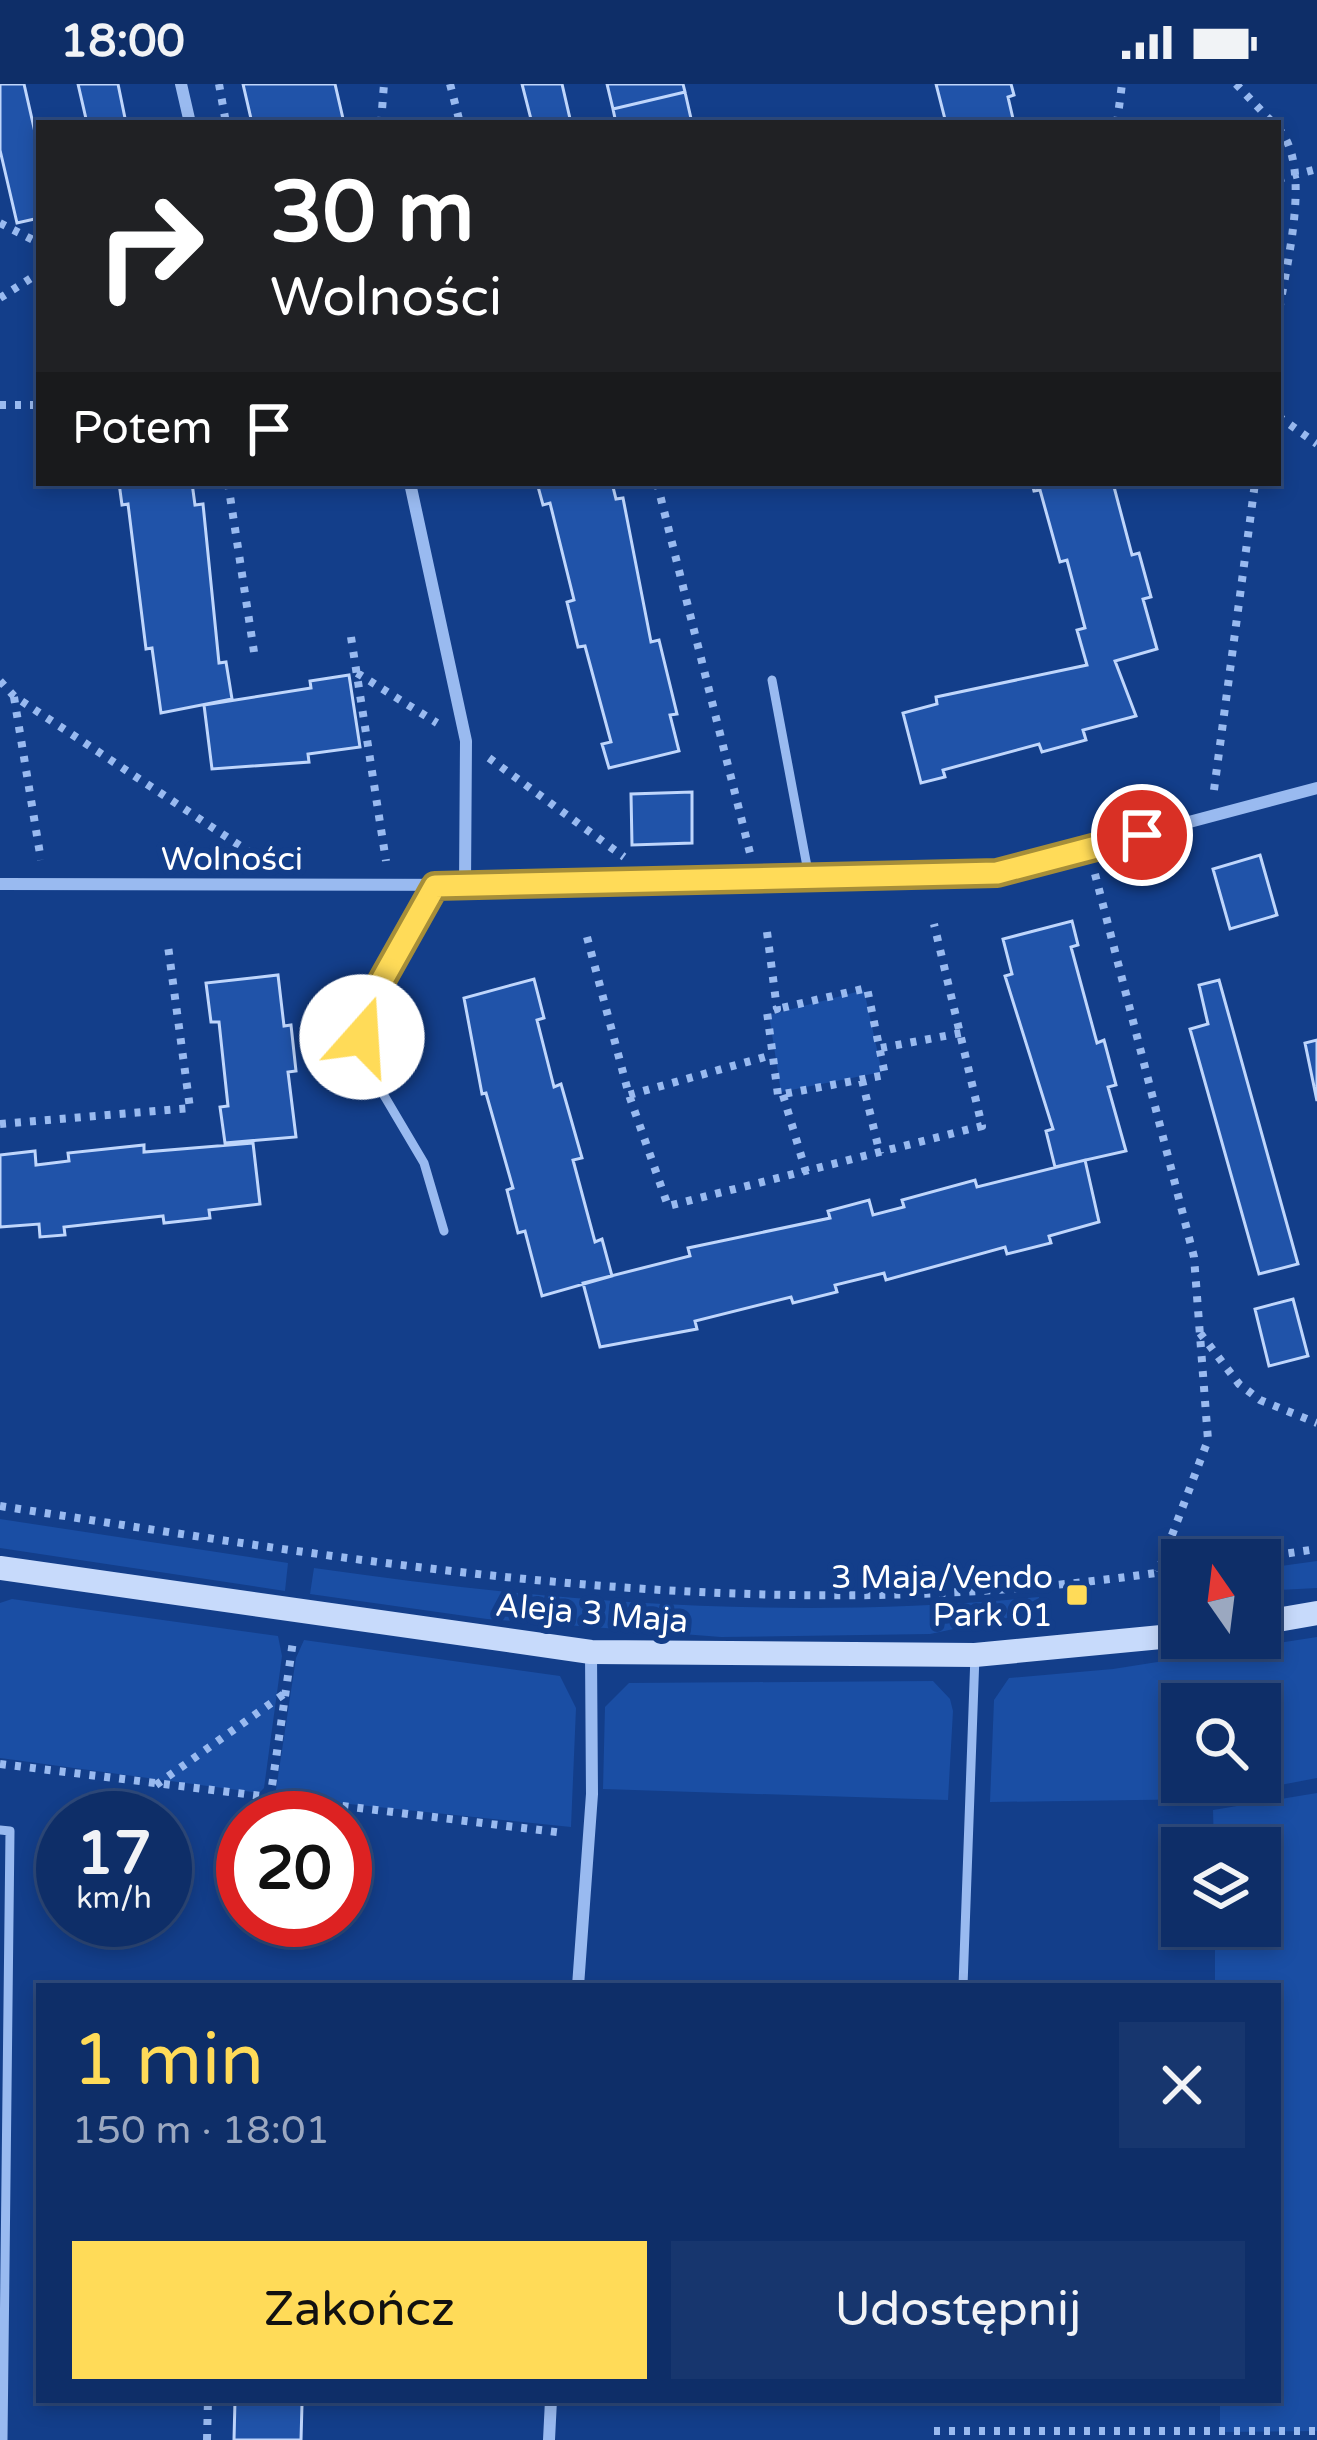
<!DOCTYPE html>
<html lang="pl">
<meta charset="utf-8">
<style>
:root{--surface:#0e2e68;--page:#17366e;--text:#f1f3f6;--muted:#9ba8c0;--line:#2e4a7c;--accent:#ffdb58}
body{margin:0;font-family:"Varela Round",sans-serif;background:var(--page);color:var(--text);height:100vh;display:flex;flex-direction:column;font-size:45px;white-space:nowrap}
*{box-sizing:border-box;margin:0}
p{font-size:39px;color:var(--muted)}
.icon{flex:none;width:66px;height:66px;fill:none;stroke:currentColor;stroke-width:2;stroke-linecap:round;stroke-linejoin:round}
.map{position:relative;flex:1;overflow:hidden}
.side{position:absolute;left:36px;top:1899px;width:1245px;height:420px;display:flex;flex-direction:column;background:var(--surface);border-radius:0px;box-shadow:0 6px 18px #0003,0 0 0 3px var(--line)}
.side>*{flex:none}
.banner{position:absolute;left:36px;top:36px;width:1245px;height:366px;border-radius:0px;box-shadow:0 6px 18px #0003,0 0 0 3px var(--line);background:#202124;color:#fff;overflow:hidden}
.needle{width:78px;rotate:346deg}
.controls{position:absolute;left:1161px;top:1455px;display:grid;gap:24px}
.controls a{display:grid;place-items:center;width:120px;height:120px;border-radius:0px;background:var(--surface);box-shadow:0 6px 18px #0003,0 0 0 3px var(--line);font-size:60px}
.speed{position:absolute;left:36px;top:1707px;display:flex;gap:24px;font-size:60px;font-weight:700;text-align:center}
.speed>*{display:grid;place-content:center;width:156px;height:156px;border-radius:50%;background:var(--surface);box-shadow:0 6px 18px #0003,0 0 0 3px var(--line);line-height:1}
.speed small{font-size:30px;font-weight:400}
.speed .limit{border:18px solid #d22;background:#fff;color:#111}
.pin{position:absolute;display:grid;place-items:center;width:102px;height:102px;color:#fff;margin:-51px;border:6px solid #fff;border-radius:50%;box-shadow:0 3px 12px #0007}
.me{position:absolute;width:132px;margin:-66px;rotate:19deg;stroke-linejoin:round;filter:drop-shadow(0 0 9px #0008)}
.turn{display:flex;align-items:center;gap:42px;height:252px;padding:0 36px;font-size:54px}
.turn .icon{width:156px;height:156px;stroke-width:2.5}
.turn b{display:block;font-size:84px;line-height:102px}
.then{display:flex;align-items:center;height:114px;padding:0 36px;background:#0003;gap:24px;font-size:45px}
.round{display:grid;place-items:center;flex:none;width:126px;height:126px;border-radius:0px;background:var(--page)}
.head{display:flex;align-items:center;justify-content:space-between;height:204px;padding:0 36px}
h1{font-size:72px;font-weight:600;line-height:90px;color:var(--accent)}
.action{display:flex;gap:24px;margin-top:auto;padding:24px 36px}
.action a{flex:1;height:138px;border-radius:0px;background:var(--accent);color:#111;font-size:48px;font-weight:600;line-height:138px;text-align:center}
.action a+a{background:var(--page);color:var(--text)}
.status{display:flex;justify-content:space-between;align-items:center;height:84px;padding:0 60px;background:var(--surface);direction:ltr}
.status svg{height:33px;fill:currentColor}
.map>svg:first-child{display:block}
</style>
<div class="status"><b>18:00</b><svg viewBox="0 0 49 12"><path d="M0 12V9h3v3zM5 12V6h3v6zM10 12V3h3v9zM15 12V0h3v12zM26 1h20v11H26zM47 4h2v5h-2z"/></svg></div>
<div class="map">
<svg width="1317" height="2356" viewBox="0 0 1317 2356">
<rect width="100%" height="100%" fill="#133e8a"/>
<path fill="#1a4ea4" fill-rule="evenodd" d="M 864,906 L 882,988 L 781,1008 L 769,931 Z
M 0,1435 L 288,1479 L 285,1507 L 0,1464 Z
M 1317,1477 L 1317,1504 L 1260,1507 L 1260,1485 Z
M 314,1484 C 557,1519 795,1537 1039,1513 L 1039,1527 L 930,1550 L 721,1553 L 487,1535 L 310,1510 Z
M 12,1515 L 278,1552 L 282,1572 L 264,1704 L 259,1709 L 0,1674 L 0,1519 Z
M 1317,1553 L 1317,1694 L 1207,1715 L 990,1718 L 994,1616 L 1009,1594 L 1113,1585 ZM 1260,1620 L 1260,1698 L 1182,1698 L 1182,1620 Z
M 304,1556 L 560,1592 L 576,1624 L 571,1743 L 282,1713 L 276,1706 L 296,1574 Z
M 933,1597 L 950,1615 L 953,1627 L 948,1716 L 603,1705 L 605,1623 L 629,1599 Z
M 1317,1709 L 1317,2347 L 1220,2348 L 1220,2316 L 1278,2316 L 1278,1902 L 1215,1902 L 1215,1842 L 1260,1842 L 1260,1764 L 1214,1764 L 1213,1726 Z"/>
<path fill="#2053a9" stroke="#bfd6fc" stroke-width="3" d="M 0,0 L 24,0 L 39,66 L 39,134 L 17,139 L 0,66 Z
M 78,0 L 118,0 L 126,39 L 87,39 Z
M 243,0 L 335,0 L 344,39 L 252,39 Z
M 522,0 L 562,0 L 571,39 L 532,39 Z
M 607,0 L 683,0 L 685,8 L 613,25 Z
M 936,0 L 1011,0 L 1014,11 L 1008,13 L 1014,39 L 946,39 Z
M 685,8 L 692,39 L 616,39 L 613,25 Z
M 119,399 L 192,399 L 195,421 L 203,420 L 219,579 L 226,578 L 232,615 L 161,629 L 152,564 L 146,565 L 128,420 L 122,421 Z
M 537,399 L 612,399 L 616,415 L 623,414 L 651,558 L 659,556 L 677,630 L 670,631 L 679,667 L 609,684 L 602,660 L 611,658 L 585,562 L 578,563 L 567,518 L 574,516 L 550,419 L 543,421 Z
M 1032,399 L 1113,399 L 1132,471 L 1139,469 L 1151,513 L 1143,515 L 1157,565 L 1115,577 L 1136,632 L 1083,646 L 1086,656 L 1042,668 L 1039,660 L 943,686 L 945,693 L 921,699 L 903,629 L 937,620 L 936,613 L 1087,581 L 1077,546 L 1085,544 L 1067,476 L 1060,478 L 1040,406 L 1034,407 Z
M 349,591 L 360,663 L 308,670 L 309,678 L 212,685 L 204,621 L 311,604 L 310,597 Z
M 692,708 L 692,759 L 632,761 L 631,710 Z
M 1260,771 L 1277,831 L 1230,845 L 1213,785 Z
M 1072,837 L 1078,861 L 1071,863 L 1097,959 L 1104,956 L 1116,1001 L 1108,1003 L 1126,1067 L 1055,1083 L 1046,1047 L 1053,1045 L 1005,892 L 1012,890 L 1003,855 Z
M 278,891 L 284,942 L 291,941 L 296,987 L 288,988 L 296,1053 L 225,1059 L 220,1023 L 228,1022 L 219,938 L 211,938 L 206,899 Z
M 534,895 L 544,934 L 537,936 L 554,1003 L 561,1000 L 582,1074 L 573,1076 L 595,1158 L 602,1155 L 612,1192 L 542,1212 L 525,1147 L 518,1149 L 507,1106 L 513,1104 L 486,1009 L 482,1010 L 464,914 Z
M 1219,896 L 1298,1180 L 1259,1190 L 1190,945 L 1208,940 L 1199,901 Z
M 1317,956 L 1317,1017 L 1305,959 Z
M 253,1059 L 260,1120 L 209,1126 L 210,1134 L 164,1139 L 163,1132 L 64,1143 L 65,1151 L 40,1153 L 39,1140 L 0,1143 L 0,1071 L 35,1067 L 36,1081 L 69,1077 L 68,1069 L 144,1061 L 144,1068 Z
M 1085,1076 L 1099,1138 L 1049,1152 L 1051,1159 L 1007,1170 L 1005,1163 L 886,1196 L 884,1189 L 835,1201 L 837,1208 L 793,1219 L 791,1213 L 695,1237 L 697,1245 L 600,1263 L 583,1199 L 690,1172 L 688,1164 L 830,1134 L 828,1127 L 869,1116 L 873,1131 L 904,1123 L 902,1116 L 975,1096 L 977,1103 Z
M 1293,1215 L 1308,1272 L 1269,1282 L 1255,1225 Z
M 235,2316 L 302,2320 L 301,2356 L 234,2356 Z"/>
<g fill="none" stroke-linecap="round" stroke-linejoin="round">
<path stroke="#99baf0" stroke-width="8" stroke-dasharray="6 9" stroke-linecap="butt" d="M 219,0 L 226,39
M 450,0 L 460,39
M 1236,0 L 1273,39
M 381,39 L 384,0
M 1117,39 L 1122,0
M 1278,44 C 1314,83 1285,183 1278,234
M 1278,95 L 1317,85
M 0,139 L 39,159
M 0,214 L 39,189
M 0,321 L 39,321
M 1278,332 L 1317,360
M 228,399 L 254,568
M 657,399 L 750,769
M 351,553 L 386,777
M 357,589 L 437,639
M 0,597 L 14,612 L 257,773
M 14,613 L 41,776
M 489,674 L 624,773
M 1214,706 L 1255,399
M 1095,790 L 1194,1173 L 1208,1356 L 1158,1488
M 767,848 L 777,925 L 767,928 L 778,1011 L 885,991 L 867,904 L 777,925
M 587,853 L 629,1011 L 668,1122 L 982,1042 L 934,840
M 881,964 L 961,949
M 862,996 L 880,1070
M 629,1011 L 772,971
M 783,1011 L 806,1088
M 0,1040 L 190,1024 L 168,862
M 1200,1249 L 1239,1300 L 1260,1316 L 1317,1339
M 0,1422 C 402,1484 774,1549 1182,1485
M 1244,1476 L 1317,1465
M 0,1680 L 564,1749
M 156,1701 L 284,1610
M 270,1716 L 293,1557
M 934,2347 L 1317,2347
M 207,2356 L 208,2316"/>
<path stroke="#99baf0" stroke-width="9" d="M 772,596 L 809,793
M 435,802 L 381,898 L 362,953 L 382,1008 L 424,1079 L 444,1147
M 0,1746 L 10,1747 L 3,2356
M 963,1902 L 975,1571"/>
<path stroke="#99baf0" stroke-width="12" d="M 181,0 L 190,39
M 410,399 L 466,657 L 465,801
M 0,800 L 578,801 L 997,789 L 1317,704
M 578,1902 L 592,1710 L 591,1569
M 549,2356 L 551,2316"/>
<path stroke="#c7dafb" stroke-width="24" d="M 0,1484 L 591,1568 L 975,1571 L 1182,1551
M 1260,1539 L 1317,1529"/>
</g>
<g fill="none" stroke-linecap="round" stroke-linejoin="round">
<g stroke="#a68e39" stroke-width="30">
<path id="route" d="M 362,953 L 381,898 L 435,802 L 997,789 L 1142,751"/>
</g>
<use href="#route" stroke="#ffdb58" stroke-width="21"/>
</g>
<rect fill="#ffdb58" stroke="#133e8a" stroke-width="4.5" x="1065" y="1499" width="24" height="24" rx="6"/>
<g text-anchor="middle" stroke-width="12" stroke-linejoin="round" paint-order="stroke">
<g font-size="33" fill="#fff" stroke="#133e8a">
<text x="232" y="786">Wolności</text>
<text transform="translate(592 1528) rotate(5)" y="12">Aleja 3 Maja</text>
</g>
<g font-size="33" fill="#fff" stroke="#133e8a" text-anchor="end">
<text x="1053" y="1504">3 Maja/Vendo<tspan x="1053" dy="38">Park 01</tspan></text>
</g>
</g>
</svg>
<div class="controls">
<a><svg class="needle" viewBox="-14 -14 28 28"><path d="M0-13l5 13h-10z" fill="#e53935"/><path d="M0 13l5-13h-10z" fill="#9ba8c0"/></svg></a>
<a><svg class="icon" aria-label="search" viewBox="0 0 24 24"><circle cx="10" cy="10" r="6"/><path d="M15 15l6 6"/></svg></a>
<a><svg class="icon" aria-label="layers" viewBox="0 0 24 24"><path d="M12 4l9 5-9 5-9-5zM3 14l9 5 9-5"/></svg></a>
</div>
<div class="speed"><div>17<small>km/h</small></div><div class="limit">20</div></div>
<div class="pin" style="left:1142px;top:751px;background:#d93025"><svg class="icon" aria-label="arrive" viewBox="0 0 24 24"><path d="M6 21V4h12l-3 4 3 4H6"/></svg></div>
<svg class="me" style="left:362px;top:953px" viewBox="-20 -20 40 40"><circle r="19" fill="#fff"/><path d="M0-13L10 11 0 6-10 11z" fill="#ffdb58"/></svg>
<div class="banner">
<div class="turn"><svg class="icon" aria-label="right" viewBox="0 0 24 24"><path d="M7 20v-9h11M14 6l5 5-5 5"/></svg><div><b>30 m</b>Wolności</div></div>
<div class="then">Potem<svg class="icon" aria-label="arrive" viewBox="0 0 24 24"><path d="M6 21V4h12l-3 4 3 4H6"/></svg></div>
</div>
<section class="side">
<div class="head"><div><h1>1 min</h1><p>150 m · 18:01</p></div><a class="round"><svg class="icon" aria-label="close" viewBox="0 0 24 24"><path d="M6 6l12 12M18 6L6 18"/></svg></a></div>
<div class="action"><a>Zakończ</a><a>Udostępnij</a></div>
</section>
</div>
